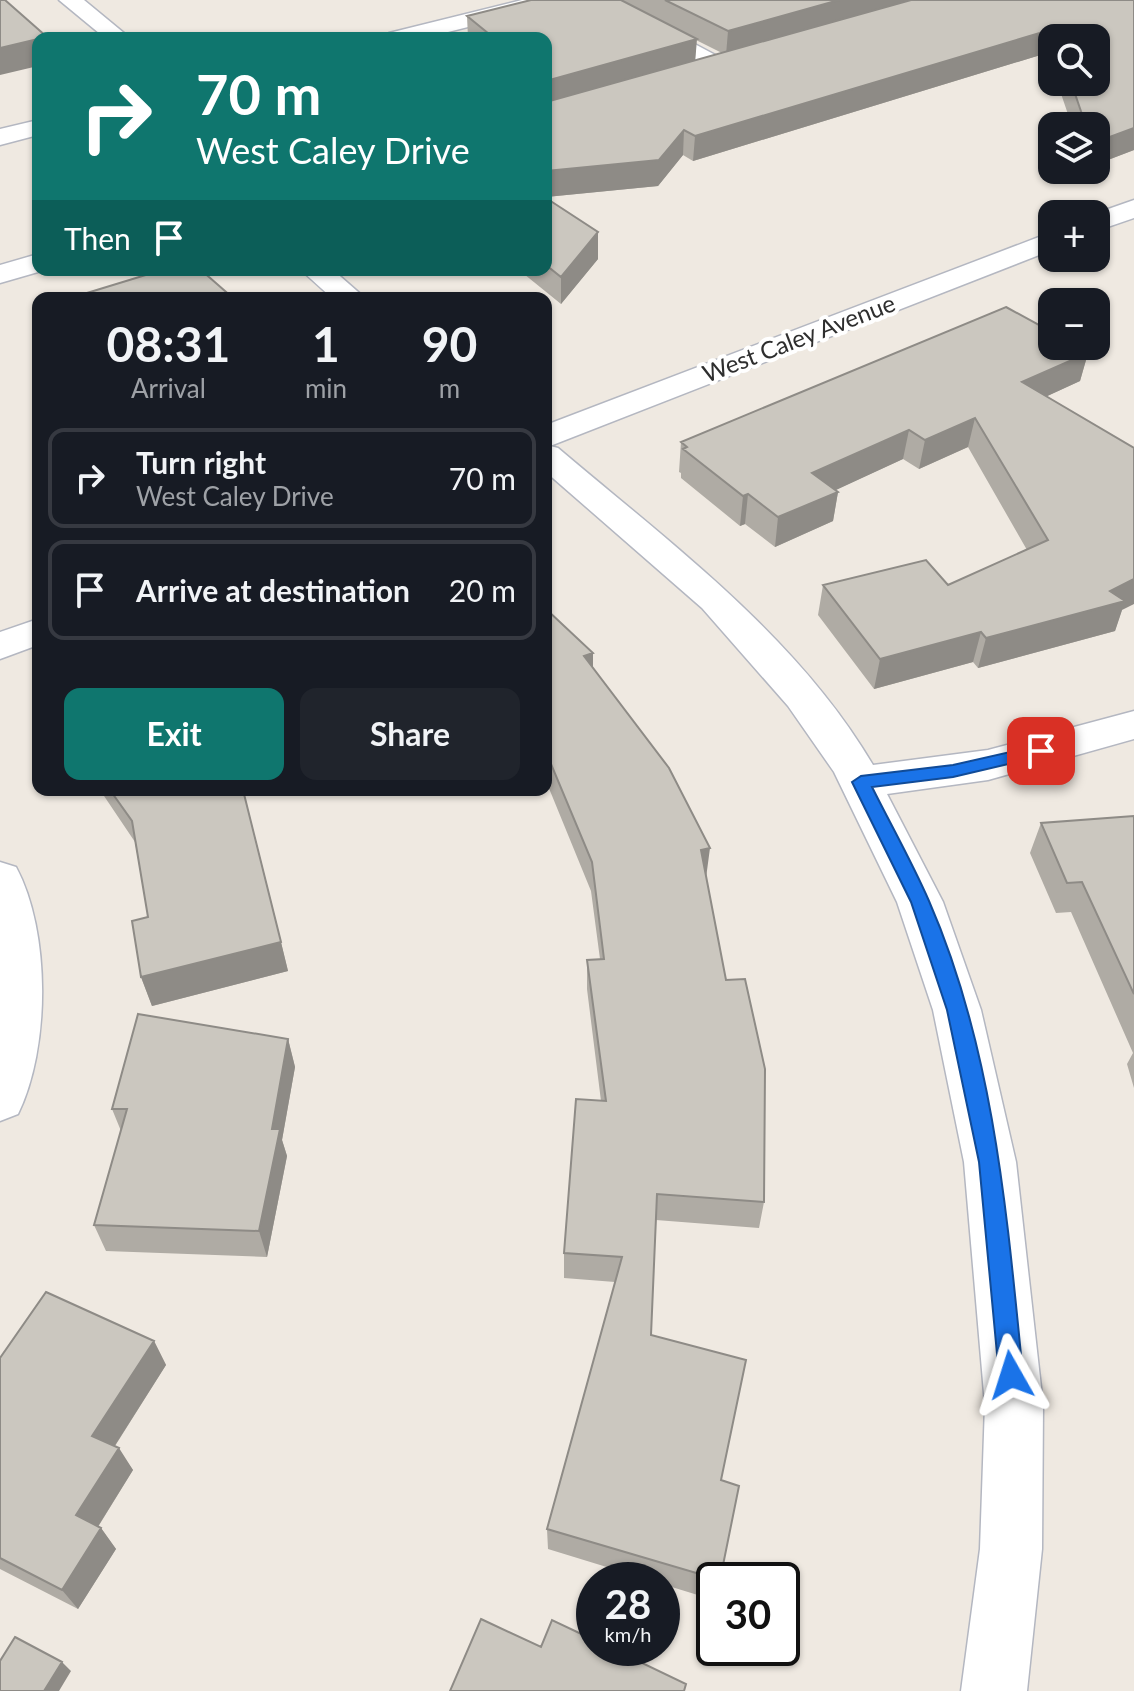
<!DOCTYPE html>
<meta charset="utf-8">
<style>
:root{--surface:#171b24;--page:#20242c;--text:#f1f3f6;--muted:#9ea1a6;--line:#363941;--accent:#0f766e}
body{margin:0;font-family:Lato,sans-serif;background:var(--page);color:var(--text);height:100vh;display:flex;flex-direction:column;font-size:30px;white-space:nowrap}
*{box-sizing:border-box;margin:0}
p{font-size:26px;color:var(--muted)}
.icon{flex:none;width:44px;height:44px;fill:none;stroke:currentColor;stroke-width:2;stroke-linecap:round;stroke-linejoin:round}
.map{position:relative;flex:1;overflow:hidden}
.details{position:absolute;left:32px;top:292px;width:520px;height:504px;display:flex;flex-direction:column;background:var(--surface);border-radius:16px;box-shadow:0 2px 6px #0004}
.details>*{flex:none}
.guide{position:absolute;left:32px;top:32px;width:520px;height:244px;border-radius:16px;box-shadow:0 2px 6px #0004;background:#0f766e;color:#fff;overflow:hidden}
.buttons{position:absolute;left:1038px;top:24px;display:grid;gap:16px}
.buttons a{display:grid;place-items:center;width:72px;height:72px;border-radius:16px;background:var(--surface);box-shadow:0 2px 6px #0004;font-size:40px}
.speed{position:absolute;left:576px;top:1562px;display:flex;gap:16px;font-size:40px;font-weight:700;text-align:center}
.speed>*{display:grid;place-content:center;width:104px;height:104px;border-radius:50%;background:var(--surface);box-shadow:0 2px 6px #0004;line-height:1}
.speed small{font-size:20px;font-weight:400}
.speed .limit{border:4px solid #111;border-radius:12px;background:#fff;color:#111}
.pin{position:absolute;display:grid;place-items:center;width:68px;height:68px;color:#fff;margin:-34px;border-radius:16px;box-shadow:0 4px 12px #0006}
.me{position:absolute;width:88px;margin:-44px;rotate:354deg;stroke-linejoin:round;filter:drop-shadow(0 0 6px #0008)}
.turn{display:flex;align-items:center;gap:28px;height:168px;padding:0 32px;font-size:36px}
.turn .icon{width:104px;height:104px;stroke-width:2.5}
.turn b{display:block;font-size:56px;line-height:68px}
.then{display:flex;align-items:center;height:76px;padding:0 32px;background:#0003;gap:16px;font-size:30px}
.eta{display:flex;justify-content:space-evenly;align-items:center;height:136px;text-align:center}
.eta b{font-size:48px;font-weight:700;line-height:56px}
.primary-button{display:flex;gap:16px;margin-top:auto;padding:16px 32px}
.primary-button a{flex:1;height:92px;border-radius:16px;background:var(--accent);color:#fff;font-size:32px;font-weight:700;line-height:92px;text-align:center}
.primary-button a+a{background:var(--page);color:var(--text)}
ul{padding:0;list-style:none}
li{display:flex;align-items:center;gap:24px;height:100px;margin:0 16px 12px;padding:0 16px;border:4px solid var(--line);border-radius:16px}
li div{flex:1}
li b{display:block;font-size:30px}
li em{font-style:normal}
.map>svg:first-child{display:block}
</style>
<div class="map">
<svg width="1134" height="1691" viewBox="0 0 1134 1691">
<rect width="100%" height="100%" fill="#efe9e1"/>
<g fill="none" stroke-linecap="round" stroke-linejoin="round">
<g stroke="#b4b7c1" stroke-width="3">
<path id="minor" d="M 59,0 L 84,0 L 130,38 L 105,38 Z
M 522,0 L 559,0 L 556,5 L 424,38 L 386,38 L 389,33 Z
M 584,0 L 612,0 L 736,66 L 732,71 L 716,71 Z
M 38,120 L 38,135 L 0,145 L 0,129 Z
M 1134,200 L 1134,218 L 1096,231 L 1094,214 Z
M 1052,232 L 1052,250 L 550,446 L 558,448 C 670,543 797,636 873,765 L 988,750 L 1134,711 L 1134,739 L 988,780 L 887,794 L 943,902 L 981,1010 L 1016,1162 L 1043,1405 L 1042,1549 L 1027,1691 L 961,1691 L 980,1549 L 985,1405 L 964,1162 L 933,1010 L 897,902 L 834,772 L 788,706 L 702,608 L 546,472 L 546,425 Z
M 38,254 L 38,270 L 45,270 L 0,283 L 0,265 Z
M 301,270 L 333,270 L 365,298 L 332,298 Z
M 38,619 L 38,645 L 0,659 L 0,632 Z
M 0,862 L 16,867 C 51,932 50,1049 18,1114 L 0,1121 Z"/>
</g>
<use href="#minor" fill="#fff" fill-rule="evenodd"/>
</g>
<path fill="#afaba4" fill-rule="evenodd" d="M 531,0 L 1134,0 L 1134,150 L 1100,163 L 1096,161 L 1096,126 L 1072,126 L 1057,82 L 1096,82 L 1096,38 L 1052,38 L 1052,67 L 1047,53 L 693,161 L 683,155 L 658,186 L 546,197 L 546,38 L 468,38 L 467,16 ZM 696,40 L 722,53 L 695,60 Z
M 546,198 L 598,232 L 598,259 L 561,304 L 519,270 L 546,270 Z
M 1088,353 L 1080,381 L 1047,396 L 1122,610 L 1115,631 L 978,668 L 973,662 L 874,689 L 818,615 L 823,585 L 948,585 L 1027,550 L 968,447 L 919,469 L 903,459 L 835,490 L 838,492 L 833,521 L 775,547 L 745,524 L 740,526 L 681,478 L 681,473 L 679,472 L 681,442 Z
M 546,609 L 593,667 L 706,878 L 764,1202 L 759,1228 L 656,1220 L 651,1335 L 721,1480 L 720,1580 L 714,1580 L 714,1600 L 662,1584 L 662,1580 L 649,1580 L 548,1549 L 547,1529 L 615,1282 L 564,1278 L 564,1253 L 601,1101 L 587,989 L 587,960 L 600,959 L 591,891 L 546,781 Z
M 100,790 L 243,790 L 288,971 L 152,1006 L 141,977 L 148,917 L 135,842 Z
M 1134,816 L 1134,1088 L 1127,1064 L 1133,1053 L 1071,912 L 1056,913 L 1030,853 L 1041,823 Z
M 288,1039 L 295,1067 L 282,1140 L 287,1156 L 267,1257 L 106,1251 L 94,1225 L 121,1131 L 112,1109 Z
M 154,1341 L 166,1365 L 115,1446 L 133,1470 L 98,1527 L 101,1528 L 116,1549 L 78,1609 L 0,1569 L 0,1358 Z"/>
<path fill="#8e8b86" d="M 839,0 L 917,0 L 726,55 L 728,31 Z
M 1053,29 L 1047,53 L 693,161 L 695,136 Z
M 38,39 L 38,66 L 0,75 L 0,48 Z
M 697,39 L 695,63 L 546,106 L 546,81 Z
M 1134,128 L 1134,150 L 1100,163 L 1107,138 Z
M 684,130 L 683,155 L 658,186 L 546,197 L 546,171 Z
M 598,232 L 598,259 L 561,304 L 561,277 Z
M 1088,353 L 1080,381 L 1015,411 L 1022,382 Z
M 975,418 L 968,447 L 919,469 L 925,440 Z
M 909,430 L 903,459 L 808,503 L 812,473 Z
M 838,492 L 833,521 L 775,547 L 778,517 Z
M 748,494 L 745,524 L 740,526 L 743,496 Z
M 1134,579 L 1134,604 L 1122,610 L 1115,631 L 978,668 L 986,638 Z
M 981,632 L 973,662 L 874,689 L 880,659 Z
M 593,653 L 593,683 L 584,656 Z
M 710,848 L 706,878 L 701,850 Z
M 281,942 L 288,971 L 152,1006 L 141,977 Z
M 288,1039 L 295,1067 L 282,1140 L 287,1156 L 267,1257 L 259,1231 L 272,1129 Z
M 154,1341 L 166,1365 L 107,1458 L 92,1436 Z
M 119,1448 L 133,1470 L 92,1536 L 76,1515 Z
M 101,1528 L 116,1549 L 78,1609 L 62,1590 Z
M 62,1662 L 71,1671 L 59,1691 L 44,1691 Z"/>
<path fill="#cbc7bf" stroke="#8e8b86" stroke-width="2" d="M 0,0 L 5,0 L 47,37 L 38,38 L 38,39 L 0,48 Z
M 531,0 L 621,0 L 697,39 L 546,81 L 546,38 L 494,38 L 467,16 Z
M 665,0 L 839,0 L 728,31 Z
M 911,0 L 1134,0 L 1134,128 L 1107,138 L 1096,133 L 1096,126 L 1086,126 L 1071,82 L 1096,82 L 1096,38 L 1056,38 L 1053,29 L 695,136 L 684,130 L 659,160 L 546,171 L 546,102 Z
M 546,198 L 598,232 L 561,277 L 546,265 Z
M 162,270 L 201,270 L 233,298 L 79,298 L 77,296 Z
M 1006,307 L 1052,332 L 1052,346 L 1076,346 L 1088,353 L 1022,382 L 1134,448 L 1134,579 L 1110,591 L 1125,601 L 986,638 L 981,632 L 880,659 L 823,585 L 926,560 L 948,585 L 1048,540 L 975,418 L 925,440 L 909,430 L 812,473 L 838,492 L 778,517 L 748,494 L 743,496 L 683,449 L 687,447 L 681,442 Z
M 546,609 L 593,653 L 584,656 L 669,768 L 710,848 L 701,850 L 726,980 L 745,979 L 765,1069 L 764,1202 L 657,1194 L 651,1335 L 746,1360 L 721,1480 L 739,1486 L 720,1580 L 547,1529 L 622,1257 L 564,1253 L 576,1099 L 606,1101 L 587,960 L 604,959 L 592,862 L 546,752 Z
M 110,790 L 243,790 L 281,942 L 141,977 L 132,921 L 148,917 L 132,821 Z
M 1134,816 L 1134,994 L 1082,882 L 1067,883 L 1041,823 Z
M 138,1014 L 288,1039 L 272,1129 L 280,1129 L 259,1231 L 94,1225 L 127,1109 L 112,1109 Z
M 46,1292 L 154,1341 L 92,1436 L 119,1448 L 76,1515 L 101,1528 L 62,1590 L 0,1558 L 0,1358 Z
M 481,1619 L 541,1647 L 552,1620 L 594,1640 L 594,1648 L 611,1648 L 686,1684 L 684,1691 L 450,1691 Z
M 15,1637 L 62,1662 L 44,1691 L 0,1691 L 0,1661 Z"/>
<path fill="#1a73e8" stroke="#114b97" stroke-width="2" d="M 1041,745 L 1047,747 L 1047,755 L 953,777 L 872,787 C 891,825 912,862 929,901 C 994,1050 1007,1215 1023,1375 L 1020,1383 L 1011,1386 L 1003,1383 L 999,1375 L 979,1162 L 947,1010 L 911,902 L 852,782 L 861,776 L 953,765 Z"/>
<g text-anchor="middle" stroke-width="8" stroke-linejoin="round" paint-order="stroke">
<g font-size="24" fill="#2e2e2e" stroke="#fff">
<text transform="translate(799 339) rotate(-21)" y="8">West Caley Avenue</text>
</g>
</g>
</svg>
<div class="buttons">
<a><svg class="icon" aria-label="search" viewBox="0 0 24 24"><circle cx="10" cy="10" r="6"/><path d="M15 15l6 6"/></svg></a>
<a><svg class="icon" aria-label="layers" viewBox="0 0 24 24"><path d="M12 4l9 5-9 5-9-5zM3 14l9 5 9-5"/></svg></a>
<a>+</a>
<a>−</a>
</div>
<div class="speed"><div>28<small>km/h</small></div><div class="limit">30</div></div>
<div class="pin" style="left:1041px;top:751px;background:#d93025"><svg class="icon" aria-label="arrive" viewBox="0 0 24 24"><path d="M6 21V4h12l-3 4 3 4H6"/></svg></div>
<svg class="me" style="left:1011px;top:1375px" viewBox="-20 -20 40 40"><path d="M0-17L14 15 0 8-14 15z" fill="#1a73e8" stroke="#fff" stroke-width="4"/></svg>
<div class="guide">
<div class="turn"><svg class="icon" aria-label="right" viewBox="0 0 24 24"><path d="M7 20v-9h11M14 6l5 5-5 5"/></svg><div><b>70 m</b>West Caley Drive</div></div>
<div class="then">Then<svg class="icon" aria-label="arrive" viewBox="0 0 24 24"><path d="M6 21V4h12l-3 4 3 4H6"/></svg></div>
</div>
<section class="details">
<div class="eta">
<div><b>08:31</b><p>Arrival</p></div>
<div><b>1</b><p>min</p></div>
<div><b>90</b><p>m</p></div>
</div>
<ul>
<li><svg class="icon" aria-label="right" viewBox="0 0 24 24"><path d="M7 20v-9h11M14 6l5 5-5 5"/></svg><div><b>Turn right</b><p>West Caley Drive</p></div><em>70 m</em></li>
<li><svg class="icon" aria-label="arrive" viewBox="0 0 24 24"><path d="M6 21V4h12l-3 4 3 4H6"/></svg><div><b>Arrive at destination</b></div><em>20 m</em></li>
</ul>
<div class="primary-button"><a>Exit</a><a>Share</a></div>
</section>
</div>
